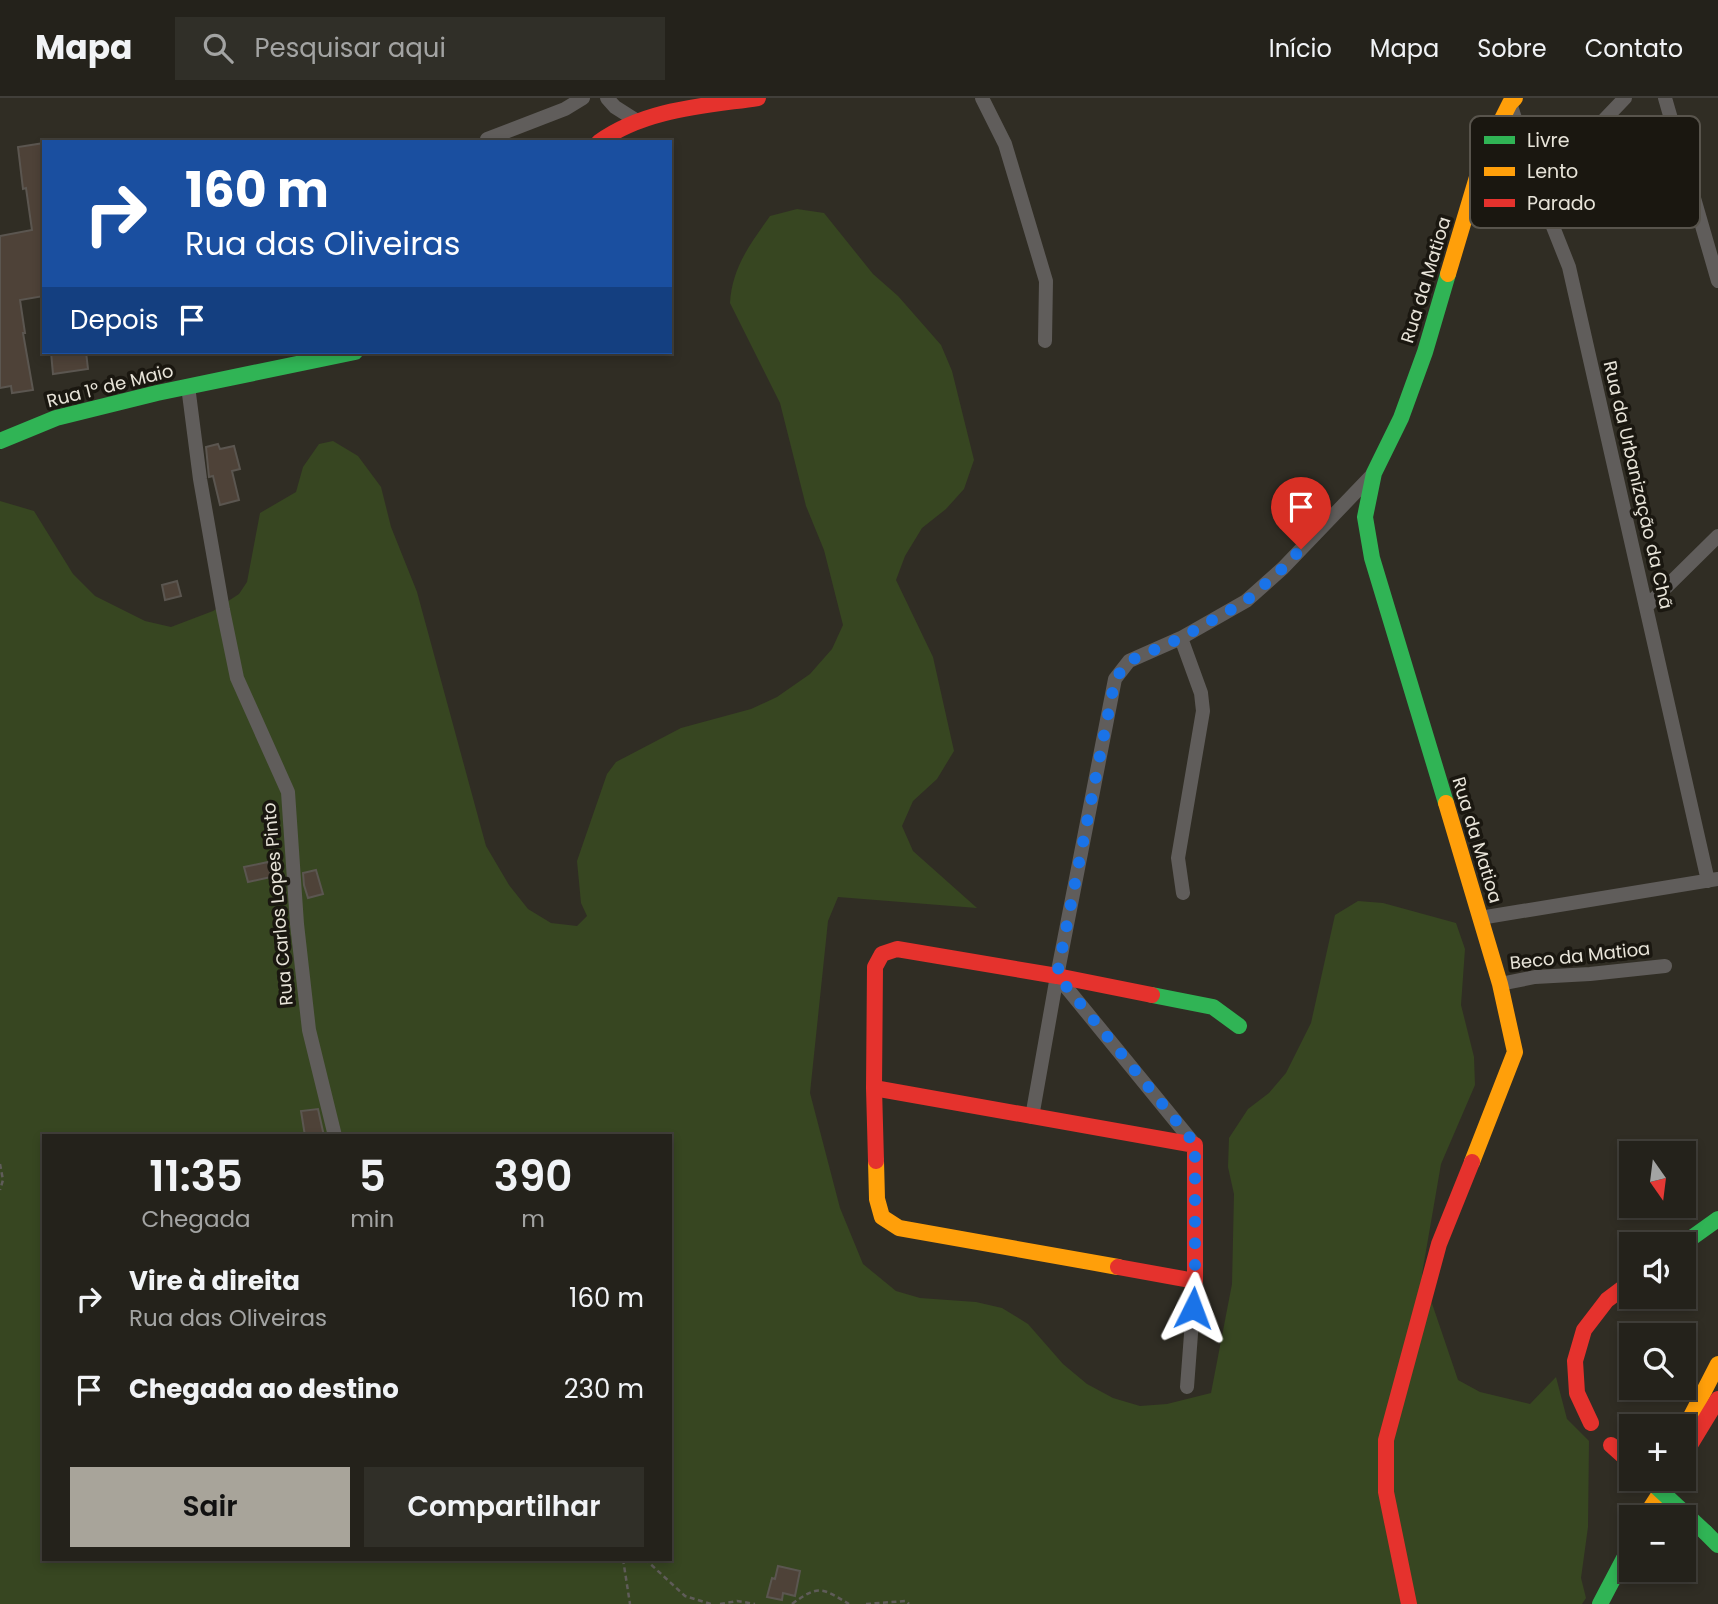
<!DOCTYPE html>
<html lang="pt">
<meta charset="utf-8">
<style>
:root{--surface:#24221b;--page:#302f28;--text:#f1f3f6;--muted:#a3a4a3;--line:#413f3a;--accent:#a8a49a}
body{margin:0;font-family:Poppins,sans-serif;background:var(--page);color:var(--text);height:100vh;display:flex;flex-direction:column;font-size:26px;white-space:nowrap}
*{box-sizing:border-box;margin:0}
p{font-size:23px;color:var(--muted)}
.icon{flex:none;width:38px;height:38px;fill:none;stroke:currentColor;stroke-width:2;stroke-linecap:round;stroke-linejoin:round}
.map{position:relative;flex:1;overflow:hidden}
.drawer{position:absolute;left:42px;top:1036px;width:630px;height:427px;display:flex;flex-direction:column;background:var(--surface);border-radius:0px;box-shadow:0 4px 10px #0003,0 0 0 2px var(--line)}
.drawer>*{flex:none}
.banner{position:absolute;left:42px;top:42px;width:630px;height:214px;border-radius:0px;box-shadow:0 4px 10px #0003,0 0 0 2px var(--line);background:#1a4fa0;color:#fff;overflow:hidden}
.needle{width:46px;rotate:166deg}
.tools{position:absolute;left:1619px;top:1043px;display:grid;gap:14px}
.tools a{display:grid;place-items:center;width:77px;height:77px;border-radius:0px;background:var(--surface);box-shadow:0 4px 10px #0003,0 0 0 2px var(--line);font-size:35px}
.pin{position:absolute;display:grid;place-items:center;width:60px;height:60px;color:#fff;margin:-72px -30px;border-radius:50% 50% 50% 0;rotate:-45deg;box-shadow:0 0 7px #0007}
.pin .icon{rotate:45deg}
.me{position:absolute;width:77px;margin:-38px;rotate:3deg;stroke-linejoin:round;filter:drop-shadow(0 0 5px #0008)}
.turn{display:flex;align-items:center;gap:24px;height:147px;padding:0 28px;font-size:32px}
.turn .icon{width:91px;height:91px;stroke-width:2.5}
.turn b{display:block;font-size:49px;line-height:60px}
.then{display:flex;align-items:center;height:66px;padding:0 28px;background:#0003;gap:14px;font-size:26px}
.eta{display:flex;justify-content:space-evenly;align-items:center;height:119px;text-align:center}
.eta b{font-size:42px;font-weight:600;line-height:49px}
.primary-button{display:flex;gap:14px;margin-top:auto;padding:14px 28px}
.primary-button a{flex:1;height:80px;border-radius:0px;background:var(--accent);color:#111;font-size:28px;font-weight:600;line-height:80px;text-align:center}
.primary-button a+a{background:var(--page);color:var(--text)}
ul{padding:0;list-style:none}
li{display:flex;align-items:center;gap:21px;height:91px;padding:0 28px}
li div{flex:1}
li b{display:block;font-size:26px}
li em{font-style:normal}
header{display:flex;align-items:center;gap:42px;box-sizing:border-box;height:98px;padding:0 35px;background:var(--surface);border-bottom:2px solid var(--line)}
header strong{font-size:33px}
nav{display:flex;gap:38px;margin-inline-start:auto;font-size:24px}
.search{width:490px;height:63px;background:var(--page);display:flex;align-items:center;gap:18px;box-sizing:border-box;padding:0 24px;border-radius:0px;color:var(--muted);font-size:26px}
.map>svg:first-child{display:block}
</style>
<header>
<strong>Mapa</strong>
<div class="search"><svg class="icon" aria-label="search" viewBox="0 0 24 24"><circle cx="10" cy="10" r="6"/><path d="M15 15l6 6"/></svg>Pesquisar aqui</div>
<nav><a>Início</a><a>Mapa</a><a>Sobre</a><a>Contato</a></nav>
</header>
<div class="map">
<svg width="1718" height="1506" viewBox="0 0 1718 1506">
<rect width="100%" height="100%" fill="#302d24"/>
<path fill="#374621" fill-rule="evenodd" d="M 797,111 L 824,115 L 873,176 L 898,198 L 941,247 L 952,273 L 974,362 L 964,391 L 946,411 L 922,430 L 905,458 L 896,482 L 933,559 L 954,653 L 937,681 L 913,703 L 902,728 L 913,753 L 977,810 L 838,799 L 828,823 L 810,995 L 840,1110 L 863,1166 L 896,1193 L 920,1200 L 976,1204 L 1002,1210 L 1028,1226 L 1063,1266 L 1087,1286 L 1113,1300 L 1140,1308 L 1167,1306 L 1211,1295 L 1232,1186 L 1234,1096 L 1228,1069 L 1229,1040 L 1248,1011 L 1269,995 L 1286,975 L 1311,925 L 1335,817 L 1358,803 L 1383,805 L 1456,825 L 1465,851 L 1461,907 L 1474,959 L 1475,987 L 1441,1066 L 1422,1176 L 1458,1282 L 1480,1294 L 1530,1306 L 1556,1279 L 1567,1321 L 1589,1343 L 1588,1429 L 1581,1480 L 1586,1500 L 1582,1506 L 0,1506 L 0,403 L 34,413 L 73,476 L 95,498 L 145,523 L 171,529 L 213,513 L 239,496 L 247,484 L 260,415 L 296,394 L 303,369 L 319,346 L 333,343 L 358,358 L 381,389 L 391,429 L 417,494 L 486,748 L 509,787 L 528,811 L 551,825 L 577,828 L 587,818 L 581,805 L 577,763 L 607,676 L 616,664 L 681,630 L 751,611 L 777,599 L 810,576 L 832,551 L 843,527 L 824,452 L 806,408 L 780,305 L 730,205 C 732,170 750,146 770,118 ZM 44,1038 L 670,1038 L 670,1461 L 44,1461 Z"/>
<path fill="#4e4238" stroke="#5b5650" stroke-width="2" d="M 44,45 L 44,198 L 20,202 L 25,235 L 23,235 L 33,292 L 12,295 L 11,288 L 0,290 L 0,138 L 32,132 L 26,90 L 23,91 L 18,49 Z
M 51,254 L 86,254 L 88,271 L 53,276 Z
M 218,346 L 220,351 L 234,348 L 240,371 L 232,373 L 239,402 L 220,407 L 213,378 L 209,379 L 206,349 Z
M 177,483 L 181,498 L 165,502 L 162,487 Z
M 268,764 L 271,779 L 248,784 L 244,769 Z
M 316,772 L 323,796 L 308,800 L 304,787 L 303,775 Z
M 318,1011 L 324,1038 L 305,1038 L 301,1013 Z
M 778,1468 L 800,1473 L 795,1498 L 783,1495 L 782,1502 L 767,1499 L 772,1480 L 775,1481 Z"/>
<g fill="none" stroke-linecap="round" stroke-linejoin="round">
<path stroke="#5f5c59" stroke-width="2.5" stroke-dasharray="5 3.5" stroke-linecap="butt" d="M 0,1066 L 3,1082 L 0,1092
M 623,1461 L 630,1506
M 645,1461 L 685,1498 L 711,1506
M 720,1506 L 737,1503 L 755,1506
M 792,1506 C 819,1486 822,1490 849,1506
M 866,1506 L 906,1503 L 909,1506"/>
<path stroke="#605d5b" stroke-width="14" d="M 607,0 L 615,9 L 637,23
M 982,0 L 1005,46 L 1046,183 L 1045,243
M 1665,0 L 1718,183
M 1510,5 L 1538,91 L 1569,169 L 1708,783
M 487,41 L 565,11 L 583,0
M 1538,91 L 1625,0
M 188,288 L 200,381 L 223,512 L 237,580 L 288,694 L 297,826 L 309,932 L 335,1038
M 1646,509 L 1718,438
M 1181,540 L 1201,595 L 1203,613 L 1178,760 L 1183,795
M 1480,820 L 1718,781
M 1057,878 L 1195,1047
M 1500,886 L 1535,879 L 1590,876 L 1665,868
M 1032,1019 L 1057,878 L 1115,581 L 1129,563 L 1181,540 L 1246,503 L 1283,470 L 1373,376
M 1187,1289 L 1195,1183"/>
<path stroke="#30b455" stroke-width="16" d="M 0,343 L 56,320 L 157,295 L 355,254
M 1446,705 L 1372,460 L 1365,419 L 1374,375 L 1401,320 L 1425,254 L 1448,176
M 1152,897 L 1213,909 L 1239,928
M 1683,1146 L 1718,1121
M 1705,1434 L 1718,1447
M 1600,1506 L 1631,1447"/>
<path stroke="#ff9f0a" stroke-width="16" d="M 1448,176 L 1483,59 L 1510,5 L 1515,0
M 1446,705 L 1500,886 L 1515,954 L 1472,1064
M 876,1063 L 877,1101 L 882,1119 L 899,1130 L 1118,1169
M 1684,1332 L 1718,1266
M 1646,1417 L 1669,1381"/>
<path stroke="#e5322d" stroke-width="16" d="M 599,44 C 645,11 704,8 758,0
M 874,990 L 1195,1047 L 1195,1183 L 1118,1169
M 876,1063 L 874,990 L 875,869 L 882,856 L 897,851 L 1057,878 L 1152,897
M 1591,1325 L 1577,1295 L 1575,1263 L 1584,1232 L 1607,1202 L 1631,1184
M 1611,1347 L 1631,1365
M 1684,1357 L 1718,1301
M 1409,1506 L 1386,1394 L 1386,1342 L 1439,1146 L 1472,1064"/>
<path stroke="#30b455" stroke-width="16" d="M 1648,1381 L 1705,1434"/>
</g>
<g fill="none" stroke-linecap="round" stroke-linejoin="round">
<path stroke="#1a73e8" stroke-width="12" stroke-dasharray="0 21.6" d="M 1193,1210 L 1195,1183 L 1195,1046 L 1057,877 L 1115,581 L 1129,563 L 1181,540 L 1246,503 L 1283,470 L 1301,451"/>
</g>
<g text-anchor="middle" stroke-width="7" stroke-linejoin="round" paint-order="stroke">
<g font-size="18" fill="#e8e4d9" stroke="#1a1710">
<text transform="translate(1426 182) rotate(-73)" y="6">Rua da Matioa</text>
<text transform="translate(110 288) rotate(-14)" y="6">Rua 1º de Maio</text>
<text transform="translate(1638 387) rotate(77)" y="6">Rua da Urbanização da Chã</text>
<text transform="translate(1477 742) rotate(73)" y="6">Rua da Matioa</text>
<text transform="translate(278 806) rotate(-95)" y="6">Rua Carlos Lopes Pinto</text>
<text transform="translate(1580 858) rotate(-6)" y="6">Beco da Matioa</text>
</g>
</g>
<rect x="1470" y="18" width="230" height="112" rx="10" fill="#1a1710" stroke="#58544c" stroke-width="2"/>
<rect x="1484" y="38" width="31" height="8" fill="#30b455"/>
<rect x="1484" y="69" width="31" height="9" fill="#ff9f0a"/>
<rect x="1484" y="101" width="31" height="8" fill="#e5322d"/>
<g font-size="19" fill="#e8e4d9">
<text x="1527" y="49">Livre</text>
<text x="1527" y="80">Lento</text>
<text x="1527" y="112">Parado</text>
</g>
</svg>
<div class="tools">
<a><svg class="needle" viewBox="-14 -14 28 28"><path d="M0-13l5 13h-10z" fill="#e53935"/><path d="M0 13l5-13h-10z" fill="#a3a4a3"/></svg></a>
<a><svg class="icon" aria-label="sound" viewBox="0 0 24 24"><path d="M4 9h4l5-4v14l-5-4H4zM17 9q2 3 0 6"/></svg></a>
<a><svg class="icon" aria-label="search" viewBox="0 0 24 24"><circle cx="10" cy="10" r="6"/><path d="M15 15l6 6"/></svg></a>
<a>+</a>
<a>−</a>
</div>
<div class="pin" style="left:1301px;top:451px;background:#d93025"><svg class="icon" aria-label="arrive" viewBox="0 0 24 24"><path d="M6 21V4h12l-3 4 3 4H6"/></svg></div>
<svg class="me" style="left:1193px;top:1210px" viewBox="-20 -20 40 40"><path d="M0-17L14 15 0 8-14 15z" fill="#1a73e8" stroke="#fff" stroke-width="4"/></svg>
<div class="banner">
<div class="turn"><svg class="icon" aria-label="right" viewBox="0 0 24 24"><path d="M7 20v-9h11M14 6l5 5-5 5"/></svg><div><b>160 m</b>Rua das Oliveiras</div></div>
<div class="then">Depois<svg class="icon" aria-label="arrive" viewBox="0 0 24 24"><path d="M6 21V4h12l-3 4 3 4H6"/></svg></div>
</div>
<section class="drawer">
<div class="eta">
<div><b>11:35</b><p>Chegada</p></div>
<div><b>5</b><p>min</p></div>
<div><b>390</b><p>m</p></div>
</div>
<ul>
<li><svg class="icon" aria-label="right" viewBox="0 0 24 24"><path d="M7 20v-9h11M14 6l5 5-5 5"/></svg><div><b>Vire à direita</b><p>Rua das Oliveiras</p></div><em>160 m</em></li>
<li><svg class="icon" aria-label="arrive" viewBox="0 0 24 24"><path d="M6 21V4h12l-3 4 3 4H6"/></svg><div><b>Chegada ao destino</b></div><em>230 m</em></li>
</ul>
<div class="primary-button"><a>Sair</a><a>Compartilhar</a></div>
</section>
</div>
